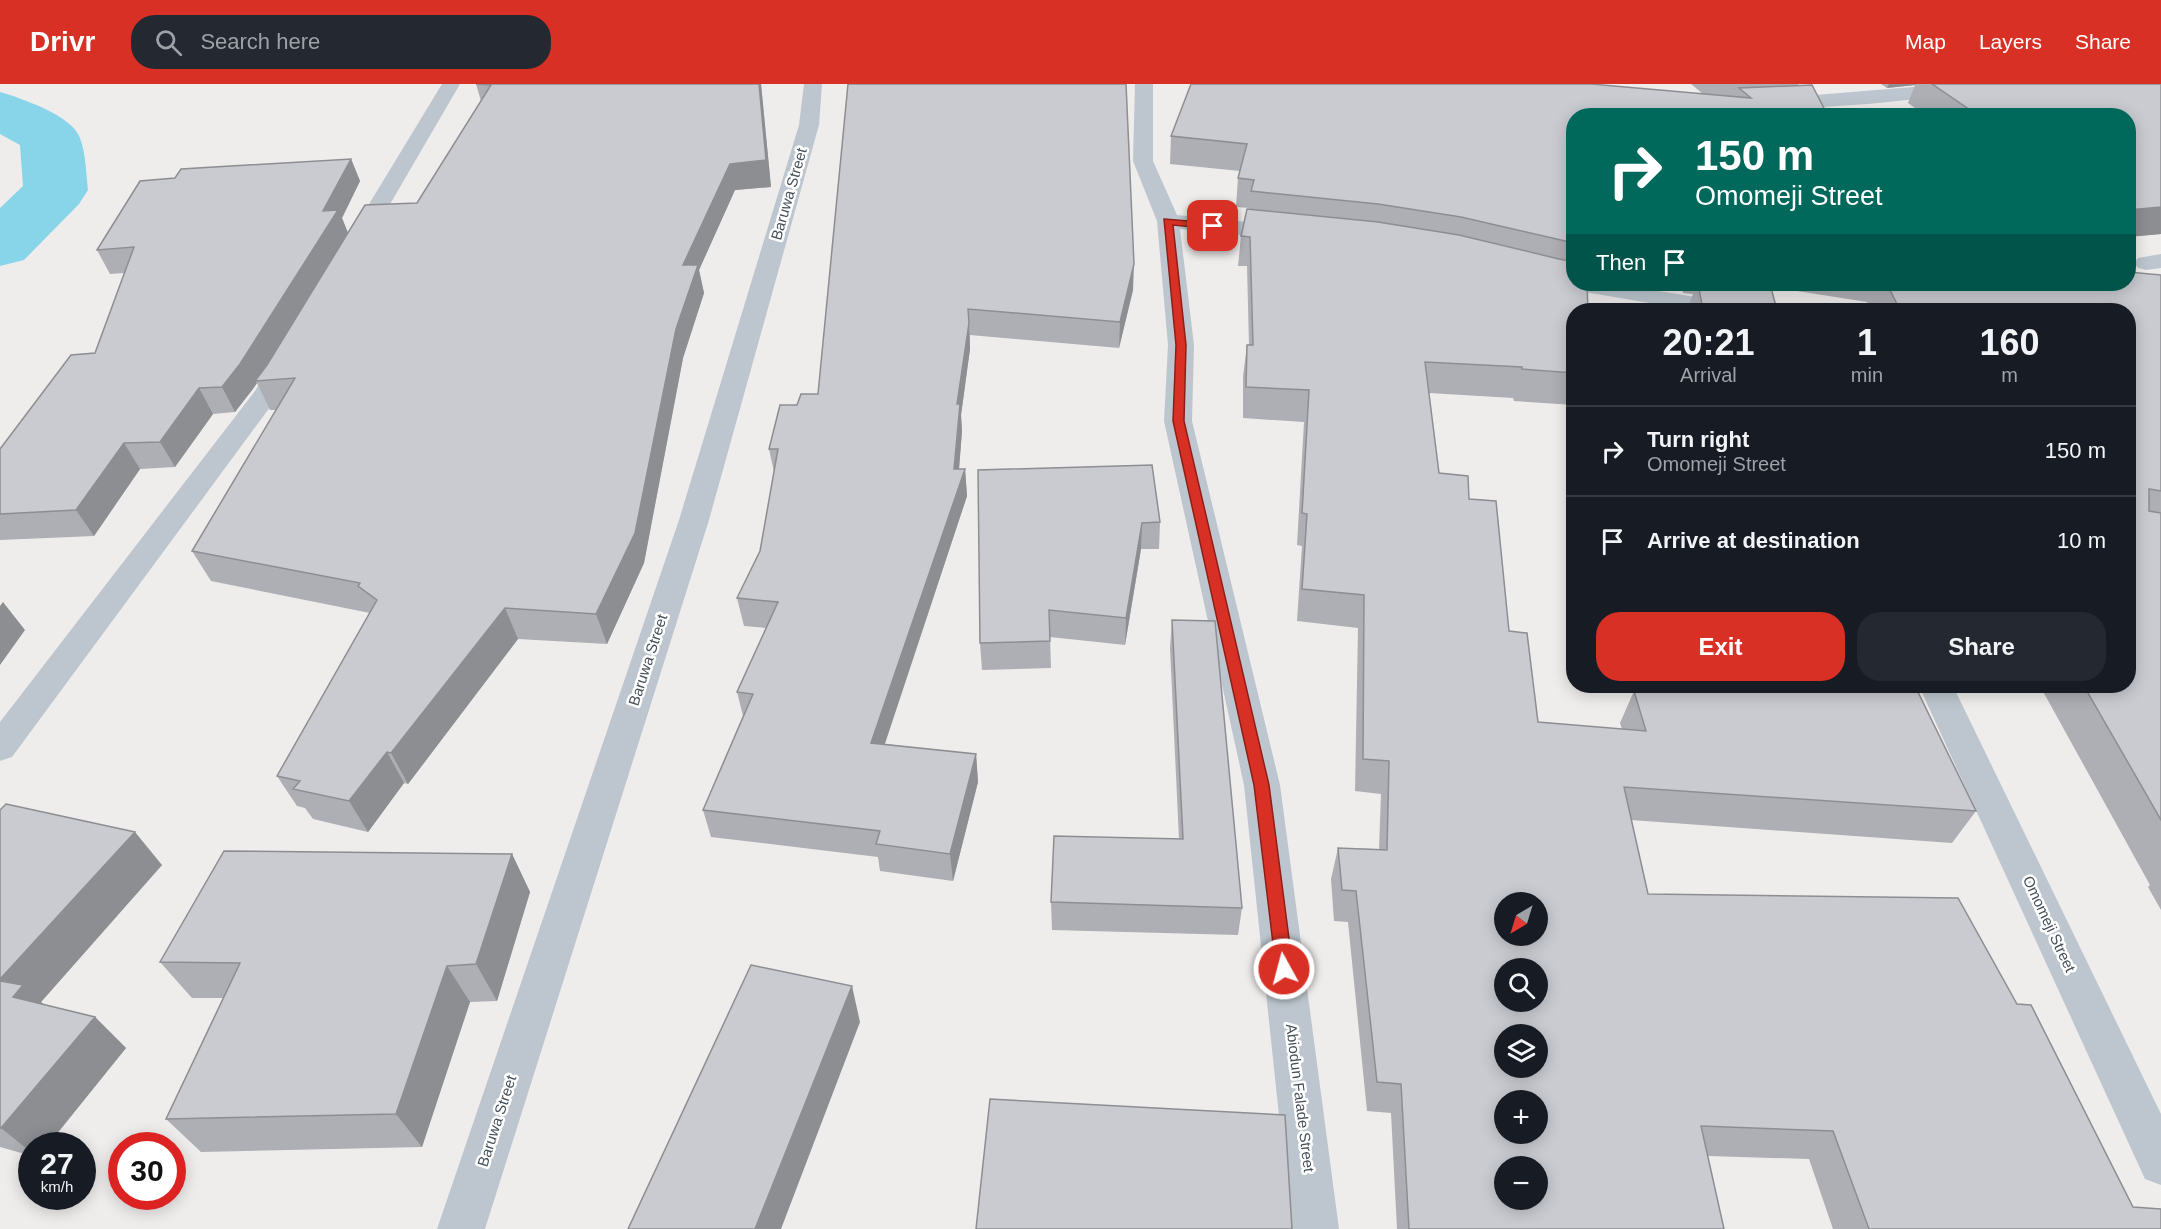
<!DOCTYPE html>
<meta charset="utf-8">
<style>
:root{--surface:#171b24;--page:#242831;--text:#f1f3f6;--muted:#9ea1a6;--line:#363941;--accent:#d93025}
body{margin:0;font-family:Helvetica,sans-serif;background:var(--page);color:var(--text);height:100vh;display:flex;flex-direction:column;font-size:22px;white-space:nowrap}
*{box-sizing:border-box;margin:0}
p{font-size:20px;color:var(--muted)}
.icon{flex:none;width:33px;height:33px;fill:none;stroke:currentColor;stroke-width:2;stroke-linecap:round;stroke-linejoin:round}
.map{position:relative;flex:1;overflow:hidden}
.details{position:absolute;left:1566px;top:219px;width:570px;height:390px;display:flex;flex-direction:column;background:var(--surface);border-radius:24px;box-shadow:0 3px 15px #0003}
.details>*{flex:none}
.hud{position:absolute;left:1566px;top:24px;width:570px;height:183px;border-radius:24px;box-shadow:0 3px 15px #0003;background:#00695c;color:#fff;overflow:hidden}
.needle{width:39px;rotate:218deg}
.controls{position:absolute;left:1494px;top:808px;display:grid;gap:12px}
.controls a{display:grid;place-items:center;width:54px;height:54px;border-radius:50%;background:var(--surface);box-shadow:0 3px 15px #0003;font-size:30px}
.speed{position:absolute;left:18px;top:1048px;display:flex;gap:12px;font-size:30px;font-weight:700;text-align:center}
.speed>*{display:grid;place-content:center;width:78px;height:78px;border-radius:50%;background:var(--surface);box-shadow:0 3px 15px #0003;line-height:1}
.speed small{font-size:15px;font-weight:400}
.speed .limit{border:9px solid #d22;background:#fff;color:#111}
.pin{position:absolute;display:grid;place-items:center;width:51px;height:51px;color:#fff;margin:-26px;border-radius:12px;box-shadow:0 3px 9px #0006}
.me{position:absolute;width:66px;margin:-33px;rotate:353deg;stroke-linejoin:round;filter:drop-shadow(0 0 4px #0008)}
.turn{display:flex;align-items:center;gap:21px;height:126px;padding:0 30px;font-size:27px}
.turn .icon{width:78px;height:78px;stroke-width:2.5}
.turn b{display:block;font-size:42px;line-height:51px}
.then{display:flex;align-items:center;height:57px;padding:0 30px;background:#0003;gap:12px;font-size:22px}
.eta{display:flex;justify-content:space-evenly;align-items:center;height:102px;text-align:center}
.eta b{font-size:36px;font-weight:600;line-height:42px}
.cta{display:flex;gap:12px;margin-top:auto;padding:12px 30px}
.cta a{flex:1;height:69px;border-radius:24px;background:var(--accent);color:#fff;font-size:24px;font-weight:600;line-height:69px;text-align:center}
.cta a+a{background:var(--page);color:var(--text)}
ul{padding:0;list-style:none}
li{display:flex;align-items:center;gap:18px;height:90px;padding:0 30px;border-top:2px solid var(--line)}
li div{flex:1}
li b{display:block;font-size:22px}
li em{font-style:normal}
header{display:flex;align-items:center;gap:36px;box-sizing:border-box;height:84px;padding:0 30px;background:var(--accent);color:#fff}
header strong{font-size:28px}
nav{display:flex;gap:33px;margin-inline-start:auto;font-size:21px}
.search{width:420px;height:54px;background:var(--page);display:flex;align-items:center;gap:15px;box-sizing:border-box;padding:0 21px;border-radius:24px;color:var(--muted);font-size:22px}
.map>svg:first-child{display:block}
</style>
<header>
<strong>Drivr</strong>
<div class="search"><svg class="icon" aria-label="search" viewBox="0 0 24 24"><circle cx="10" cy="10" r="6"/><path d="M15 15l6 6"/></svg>Search here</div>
<nav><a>Map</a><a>Layers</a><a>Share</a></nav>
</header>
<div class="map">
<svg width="2161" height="1145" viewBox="0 0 2161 1145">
<rect width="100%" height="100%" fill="#efecec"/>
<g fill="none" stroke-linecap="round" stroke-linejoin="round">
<path fill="#88d5e9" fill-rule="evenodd" d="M 0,8 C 21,14 73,32 80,54 C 86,70 86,90 88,106 L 79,120 L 24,176 L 0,182 L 0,124 L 23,102 L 20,61 L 0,50 Z"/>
<path fill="#bdc6ce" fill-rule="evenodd" d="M 442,0 L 460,0 L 368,158 L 365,163 L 357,165 L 349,163 L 346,158 Z
M 804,0 L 822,0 L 819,41 L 709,436 L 485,1145 L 437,1145 L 679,436 L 799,41 Z
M 1135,0 L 1153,0 L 1153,77 L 1177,131 L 1288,142 L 1296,144 L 1299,149 L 1296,154 L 1288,156 L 1180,145 L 1194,261 L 1192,337 L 1280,701 L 1339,1145 L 1291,1145 L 1244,701 L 1164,337 L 1168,261 L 1157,137 L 1133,77 Z
M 1950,0 L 2015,0 L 2013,4 L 2006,6 L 1868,20 L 1777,26 L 1770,24 L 1767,20 L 1770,16 L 1777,14 Z
M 2161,170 L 2161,184 L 2146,186 L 2138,184 L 2134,179 L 2138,174 Z
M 1545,188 L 1574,193 L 1574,200 L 1616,200 L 1732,219 L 1741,221 L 1744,226 L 1691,226 L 1537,200 L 1533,195 L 1537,190 Z
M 287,266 L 296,269 L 300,274 L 276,315 L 12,673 L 0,677 L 0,638 L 255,307 L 278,269 Z
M 1919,602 L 1953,602 L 2161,1030 L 2161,1101 L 2145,1095 Z"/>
</g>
<path fill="#adafb4" d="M 476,0 L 761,0 L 771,103 L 735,106 L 699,186 L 704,209 L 683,274 L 644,479 L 607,560 L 518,555 L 408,700 L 404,699 L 368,748 L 313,735 L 305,724 L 297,722 L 277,692 L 370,529 L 211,497 L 192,467 L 276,326 L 270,326 L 257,299 L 235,328 L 213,330 L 175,383 L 140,385 L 94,452 L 0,456 L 0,365 L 95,269 L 124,189 L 110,190 L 97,166 L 175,94 L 351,75 L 360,97 L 342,134 L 348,149 L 417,119 L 481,17 Z
M 848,0 L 1133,206 L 1119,264 L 970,251 L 970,265 L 961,331 L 962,347 L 959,385 L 965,385 L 967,412 L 885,660 L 976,670 L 978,698 L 953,797 L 880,787 L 878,773 L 711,753 L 703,726 L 743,632 L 737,608 L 766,544 L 744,542 L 737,514 L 760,467 L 774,388 L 769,365 L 797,321 L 818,310 Z
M 1691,0 L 1799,0 L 1798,1 L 1828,32 L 1574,32 L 1574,321 L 1514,317 L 1513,314 L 1429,309 L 1439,389 L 1469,415 L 1509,547 L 1538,638 L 1622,645 L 1620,639 L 1634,607 L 1633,602 L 1915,602 L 1976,727 L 1952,759 L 1631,736 L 1648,810 L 2017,920 L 2133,1123 L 2161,1145 L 1833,1145 L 1809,1075 L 1708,1072 L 1724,1145 L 1397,1145 L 1391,1029 L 1367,1027 L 1348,838 L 1334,837 L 1331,795 L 1338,764 L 1379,765 L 1381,710 L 1355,707 L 1358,544 L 1297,537 L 1302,462 L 1297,461 L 1304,338 L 1243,334 L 1243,292 L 1247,261 L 1249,261 L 1247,182 L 1238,182 L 1241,152 L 1249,124 L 1236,123 L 1238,94 L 1240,87 L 1170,80 L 1171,52 L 1703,10 Z
M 1881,0 L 2161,0 L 2161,150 L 2128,153 L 2128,32 L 1926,32 L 1908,19 L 1915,1 L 1887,4 Z
M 2161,191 L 2161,826 L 2148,803 L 2150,801 L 2040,602 L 2128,602 L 2128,226 L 1871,226 L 1867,218 L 1778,204 L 1776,200 L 2128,200 Z
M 1682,200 L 1770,200 L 1777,226 L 1687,226 L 1693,210 L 1683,209 Z
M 978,386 L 1160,438 L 1159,465 L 1141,465 L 1125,561 L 1050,553 L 1051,584 L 982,586 L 980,559 Z
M 1172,536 L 1242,824 L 1238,851 L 1052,846 L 1051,818 L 1179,755 L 1170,564 Z
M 0,726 L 162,781 L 41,918 L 44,921 L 95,933 L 126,964 L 47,1062 L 32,1062 L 32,1072 L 0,1063 Z
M 512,770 L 530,808 L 497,917 L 470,918 L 422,1063 L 201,1068 L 166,1035 L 223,914 L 192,914 L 160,878 Z"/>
<path fill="#8d8e92" d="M 759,0 L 761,0 L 771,103 L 735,106 L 699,186 L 704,209 L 683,274 L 644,479 L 607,560 L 596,530 L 683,181 Z
M 1889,0 L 1916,0 L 1915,1 L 1887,4 Z
M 351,75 L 360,97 L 342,134 L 348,149 L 258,296 L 255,297 L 257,299 L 253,305 L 235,328 L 222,303 L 323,127 Z
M 2161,123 L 2161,150 L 2128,153 L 2128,126 Z
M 1134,180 L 1133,206 L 1119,264 L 1120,238 Z
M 969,239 L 970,265 L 961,331 L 962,347 L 957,410 L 965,385 L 967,412 L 876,686 L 871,659 L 954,385 L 957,320 Z
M 199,304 L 213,330 L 175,383 L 160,358 Z
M 124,359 L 140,385 L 94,452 L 76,426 Z
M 1142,439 L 1141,465 L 1125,561 L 1126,534 Z
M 3,518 L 25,546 L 0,581 L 0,522 Z
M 505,524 L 518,555 L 408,700 L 391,669 Z
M 387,668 L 404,699 L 368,748 L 349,717 Z
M 976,670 L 978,698 L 953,797 L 950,770 Z
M 135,748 L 162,781 L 41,918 L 56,932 L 13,913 L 0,899 L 0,895 Z
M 512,770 L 530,808 L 497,917 L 476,880 Z
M 447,882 L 470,918 L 422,1063 L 396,1030 Z
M 852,902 L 860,938 L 781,1145 L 755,1145 Z
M 95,933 L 126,964 L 47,1062 L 32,1062 L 32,1069 L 1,1044 Z"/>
<path fill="#c9cbd1" stroke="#8d8e92" stroke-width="1.5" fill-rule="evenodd" d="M 476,0 L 759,0 L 766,76 L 730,80 L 683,181 L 698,181 L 676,245 L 635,449 L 596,530 L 505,524 L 391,669 L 387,668 L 349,717 L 293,705 L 300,697 L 277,692 L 377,516 L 358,502 L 360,499 L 192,467 L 295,294 L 255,297 L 267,281 L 365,121 L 417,119 L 491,1 Z
M 848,0 L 1126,0 L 1134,180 L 1120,238 L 968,225 L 969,239 L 957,320 L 960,320 L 954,385 L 965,385 L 871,659 L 976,670 L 950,770 L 876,760 L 880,747 L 703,726 L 753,610 L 737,608 L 778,518 L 737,514 L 760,467 L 778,365 L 769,365 L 780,321 L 797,321 L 801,310 L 818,310 Z
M 1191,0 L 1591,0 L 1751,14 L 1739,4 L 1812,1 L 1828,32 L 1574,32 L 1574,159 L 1461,133 L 1378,120 L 1251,107 L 1254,96 L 1238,94 L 1247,60 L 1171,52 Z
M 1932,0 L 2161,0 L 2161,123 L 2128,126 L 2128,32 L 1979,32 Z
M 351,75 L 323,127 L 338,126 L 240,280 L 222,303 L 199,304 L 160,358 L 124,359 L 76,426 L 0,430 L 0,365 L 71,271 L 95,269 L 134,163 L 97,166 L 140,97 L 175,94 L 181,85 Z
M 1247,125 L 1378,138 L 1459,151 L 1559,175 L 1574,178 L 1574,200 L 1587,200 L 1588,226 L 1589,226 L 1574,226 L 1574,289 L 1522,285 L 1522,283 L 1425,278 L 1439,389 L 1468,392 L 1469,415 L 1496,417 L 1509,547 L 1527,549 L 1538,638 L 1646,647 L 1634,607 L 1655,608 L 1653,602 L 1915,602 L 1976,727 L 1624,703 L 1648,810 L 1958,814 L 2017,920 L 2031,921 L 2133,1123 L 2161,1125 L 2161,1145 L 1869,1145 L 1833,1047 L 1701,1042 L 1724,1145 L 1409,1145 L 1401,1000 L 1377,998 L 1356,807 L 1342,806 L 1338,764 L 1387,766 L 1389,677 L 1363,675 L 1364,511 L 1302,505 L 1307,430 L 1302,429 L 1309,306 L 1246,303 L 1247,261 L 1253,261 L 1250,153 L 1241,152 ZM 1504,819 L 1538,819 L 1538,852 L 1504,852 ZM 1504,885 L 1538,885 L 1538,918 L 1504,918 ZM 1504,951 L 1538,951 L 1538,984 L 1504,984 ZM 1504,1017 L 1538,1017 L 1538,1050 L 1504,1050 ZM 1504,1083 L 1538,1083 L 1538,1116 L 1504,1116 Z
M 2128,188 L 2161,191 L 2161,407 L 2149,405 L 2149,427 L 2161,429 L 2161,736 L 2084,602 L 2128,602 L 2128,226 L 1900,226 L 1887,200 L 2128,200 Z
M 1698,200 L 1770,200 L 1777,226 L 1703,226 Z
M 1152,381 L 1160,438 L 1142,439 L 1126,534 L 1049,526 L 1050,557 L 980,559 L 978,386 Z
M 1172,536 L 1215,537 L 1242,824 L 1051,818 L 1054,752 L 1183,755 Z
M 6,720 L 135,748 L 0,895 L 0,726 Z
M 224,767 L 512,770 L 476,880 L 447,882 L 396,1030 L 166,1035 L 240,879 L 160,878 Z
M 751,881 L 852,902 L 755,1145 L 628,1145 Z
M 0,897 L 23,901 L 13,913 L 95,933 L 1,1044 L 0,1044 Z
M 990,1015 L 1285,1031 L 1292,1145 L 976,1145 Z"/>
<path fill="#d93025" stroke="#8d1f18" stroke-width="1.5" d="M 1164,135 L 1213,139 L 1218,142 L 1213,145 L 1173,141 L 1186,261 L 1184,337 L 1269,701 L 1293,885 L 1290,890 L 1284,892 L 1278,890 L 1276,885 L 1254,701 L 1173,337 L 1176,261 Z"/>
<g text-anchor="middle" stroke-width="5" stroke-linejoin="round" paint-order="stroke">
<g font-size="15" fill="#454f59" stroke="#fff">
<text transform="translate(789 110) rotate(-74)" y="5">Baruwa Street</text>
<text transform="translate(648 576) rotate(-72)" y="5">Baruwa Street</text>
<text transform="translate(2049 840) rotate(65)" y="5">Omomeji Street</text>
<text transform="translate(1300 1014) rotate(83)" y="5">Abiodun Falade Street</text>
<text transform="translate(497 1037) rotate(-72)" y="5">Baruwa Street</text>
</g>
</g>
</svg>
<div class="controls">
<a><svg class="needle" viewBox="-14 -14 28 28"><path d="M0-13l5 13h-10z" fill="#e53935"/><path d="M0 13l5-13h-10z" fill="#9ea1a6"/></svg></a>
<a><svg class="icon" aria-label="search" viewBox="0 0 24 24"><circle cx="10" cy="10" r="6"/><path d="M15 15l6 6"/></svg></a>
<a><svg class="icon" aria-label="layers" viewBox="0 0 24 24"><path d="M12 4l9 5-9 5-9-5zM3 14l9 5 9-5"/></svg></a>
<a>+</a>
<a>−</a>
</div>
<div class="speed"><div>27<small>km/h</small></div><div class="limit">30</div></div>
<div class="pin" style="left:1213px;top:142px;background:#d93025"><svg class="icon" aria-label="arrive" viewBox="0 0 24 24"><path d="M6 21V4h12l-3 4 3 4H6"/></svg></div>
<svg class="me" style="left:1284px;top:885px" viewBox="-20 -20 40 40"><circle r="17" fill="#d93025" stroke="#fff" stroke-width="3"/><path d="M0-11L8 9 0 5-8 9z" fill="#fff"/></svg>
<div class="hud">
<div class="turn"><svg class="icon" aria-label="right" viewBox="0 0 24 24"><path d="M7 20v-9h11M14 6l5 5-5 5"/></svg><div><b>150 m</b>Omomeji Street</div></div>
<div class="then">Then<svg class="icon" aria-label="arrive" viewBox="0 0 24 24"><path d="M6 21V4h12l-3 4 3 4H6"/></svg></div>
</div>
<section class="details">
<div class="eta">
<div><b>20:21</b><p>Arrival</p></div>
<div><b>1</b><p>min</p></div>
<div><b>160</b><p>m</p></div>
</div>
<ul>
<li><svg class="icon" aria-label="right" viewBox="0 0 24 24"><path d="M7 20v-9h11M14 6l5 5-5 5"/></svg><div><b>Turn right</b><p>Omomeji Street</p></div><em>150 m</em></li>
<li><svg class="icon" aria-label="arrive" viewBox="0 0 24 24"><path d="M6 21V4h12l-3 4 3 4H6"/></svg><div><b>Arrive at destination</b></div><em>10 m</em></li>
</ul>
<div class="cta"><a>Exit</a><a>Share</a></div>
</section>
</div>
